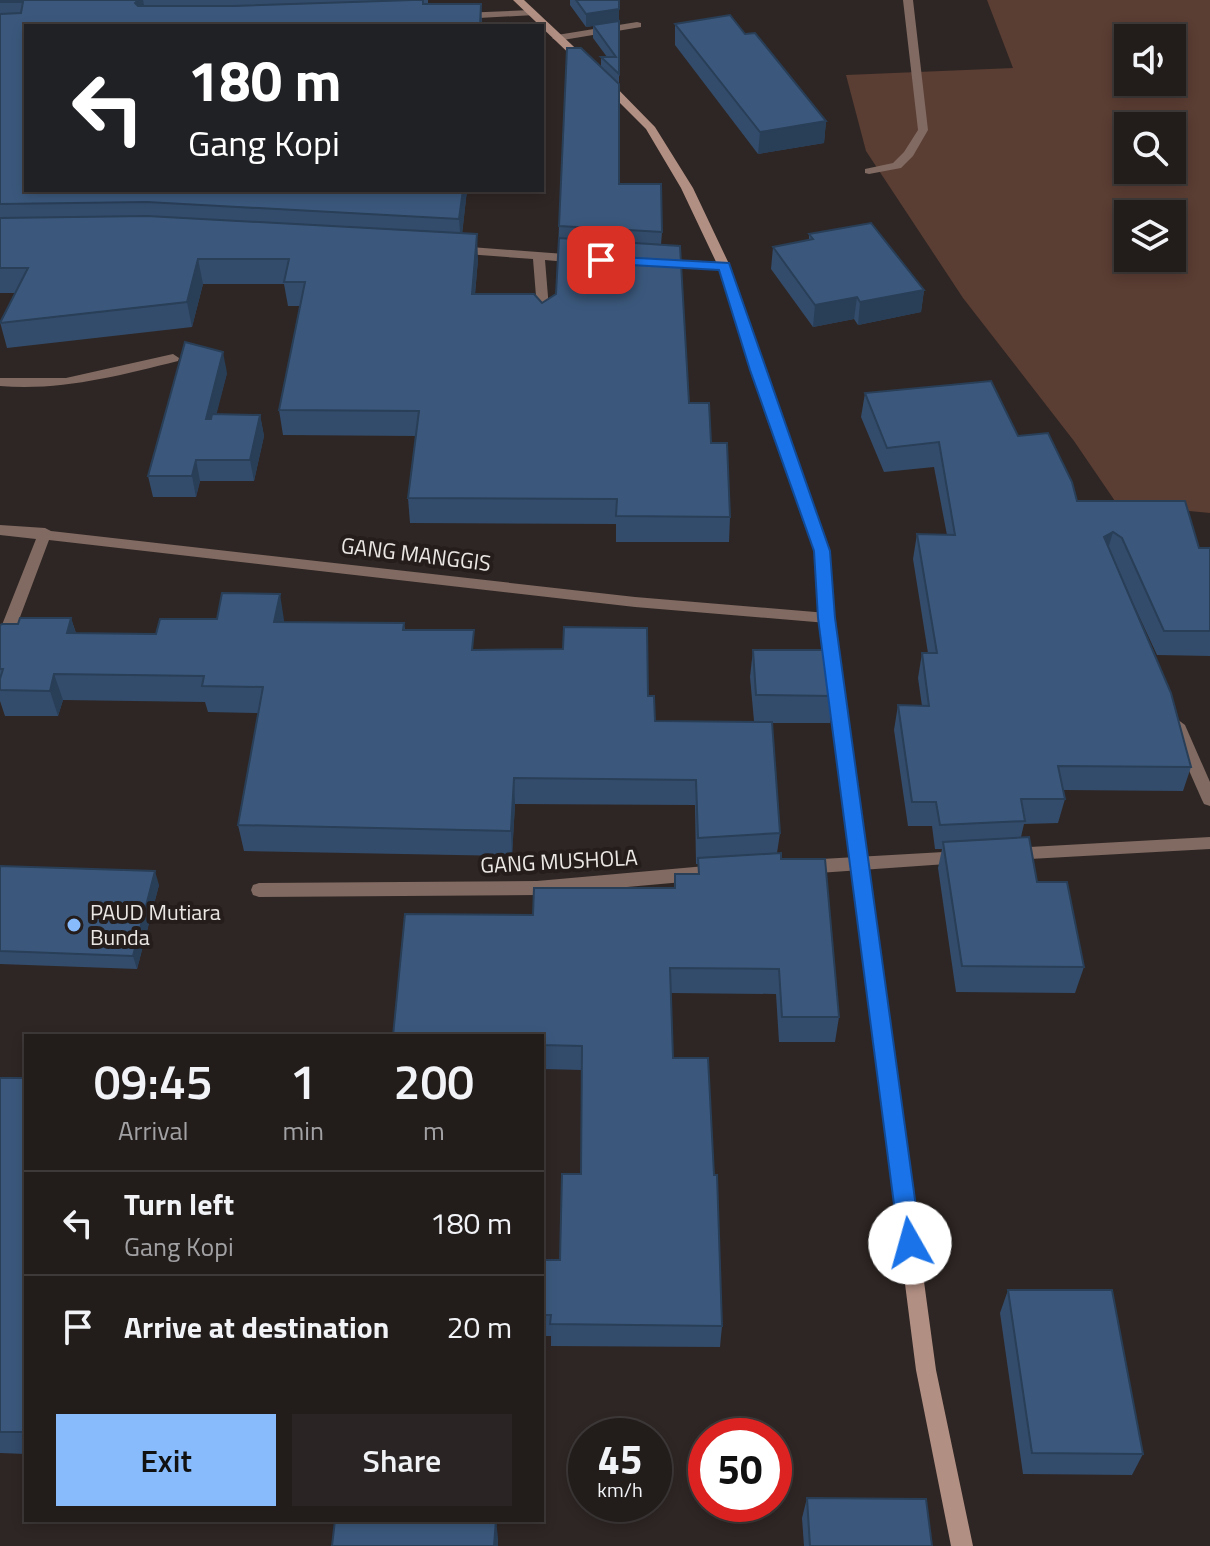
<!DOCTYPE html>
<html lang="en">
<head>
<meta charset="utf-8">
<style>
	:root { --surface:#221c1b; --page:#2a2524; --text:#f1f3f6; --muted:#a2a1a3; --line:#3f3a3a; --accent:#87bbfc }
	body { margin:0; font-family:"Titillium Web",sans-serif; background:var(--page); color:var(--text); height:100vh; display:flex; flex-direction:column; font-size:30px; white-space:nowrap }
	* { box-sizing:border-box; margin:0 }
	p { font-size:26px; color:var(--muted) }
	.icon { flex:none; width:44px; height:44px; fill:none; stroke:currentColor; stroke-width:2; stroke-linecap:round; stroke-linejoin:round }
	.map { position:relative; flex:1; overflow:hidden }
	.sheet { position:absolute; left:24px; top:1034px; width:520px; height:488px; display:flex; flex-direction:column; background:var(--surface); border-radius:0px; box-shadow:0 4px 12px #0003,0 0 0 2px var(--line) }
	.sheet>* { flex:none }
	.banner { position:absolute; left:24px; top:24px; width:520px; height:168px; border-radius:0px; box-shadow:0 4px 12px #0003,0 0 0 2px var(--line); background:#202124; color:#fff; overflow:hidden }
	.buttons { position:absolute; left:1114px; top:24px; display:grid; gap:16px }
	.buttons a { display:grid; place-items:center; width:72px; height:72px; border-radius:0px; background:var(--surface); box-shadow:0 4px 12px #0003,0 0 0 2px var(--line); font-size:40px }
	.speed { position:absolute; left:568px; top:1418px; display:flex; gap:16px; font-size:40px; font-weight:700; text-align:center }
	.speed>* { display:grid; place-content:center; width:104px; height:104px; border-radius:50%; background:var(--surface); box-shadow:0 4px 12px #0003,0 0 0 2px var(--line); line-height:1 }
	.speed small { font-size:20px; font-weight:400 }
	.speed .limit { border:12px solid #d22; background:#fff; color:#111 }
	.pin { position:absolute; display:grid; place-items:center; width:68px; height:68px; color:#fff; margin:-34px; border-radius:16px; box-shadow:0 4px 12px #0006 }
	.me { position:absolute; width:88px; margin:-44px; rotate:353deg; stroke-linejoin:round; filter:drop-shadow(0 0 6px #0008) }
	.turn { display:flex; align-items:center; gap:28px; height:168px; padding:0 32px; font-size:36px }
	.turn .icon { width:104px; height:104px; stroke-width:2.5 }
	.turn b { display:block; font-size:56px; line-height:68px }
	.eta { display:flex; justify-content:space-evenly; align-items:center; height:136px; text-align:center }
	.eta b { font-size:48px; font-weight:600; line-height:56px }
	.action { display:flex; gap:16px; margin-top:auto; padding:16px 32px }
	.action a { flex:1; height:92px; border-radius:0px; background:var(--accent); color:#111; font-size:32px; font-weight:600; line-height:92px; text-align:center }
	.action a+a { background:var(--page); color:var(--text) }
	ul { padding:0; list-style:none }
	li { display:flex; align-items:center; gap:24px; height:104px; padding:0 32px; border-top:2px solid var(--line) }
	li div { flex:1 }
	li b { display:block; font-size:30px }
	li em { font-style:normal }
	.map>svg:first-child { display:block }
	.green { fill:#5a3d33; fill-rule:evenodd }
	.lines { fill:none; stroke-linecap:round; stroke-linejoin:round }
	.street { fill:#806a62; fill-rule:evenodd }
	.secondary { fill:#b28f83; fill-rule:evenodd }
	.wall { fill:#334c6b }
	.shaded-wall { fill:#293e57 }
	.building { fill:#3b587c; stroke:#293e57; stroke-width:2 }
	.route { fill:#1a73e8; stroke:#114b97; stroke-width:2 }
	.poi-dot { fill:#87bbfc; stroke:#241d1b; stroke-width:3 }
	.labels { text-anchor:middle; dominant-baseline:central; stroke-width:8; stroke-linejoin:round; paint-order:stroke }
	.street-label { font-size:22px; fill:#ebe7e5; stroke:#241d1b }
	.poi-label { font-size:22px; fill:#ebe7e5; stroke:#241d1b; text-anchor:start }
</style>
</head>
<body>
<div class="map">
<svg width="1210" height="1546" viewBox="0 0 1210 1546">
	<rect width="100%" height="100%" fill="#2e2624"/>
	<!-- green -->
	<path class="green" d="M 987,0 L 1210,0 L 1210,513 L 1117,504 L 1074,441 L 963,298 L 866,151 L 846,75 L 1013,68 ZM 1128,38 L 1172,38 L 1172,82 L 1128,82 ZM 1128,126 L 1172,126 L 1172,170 L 1128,170 ZM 1128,214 L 1172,214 L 1172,258 L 1128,258 Z"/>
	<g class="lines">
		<!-- street -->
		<g class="street">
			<path d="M 903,0 L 913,0 L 928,130 L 913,156 L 901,168 L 869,174 L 865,173 L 865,169 L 893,163 L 904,152 L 918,130 Z"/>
			<path d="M 531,10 L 535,11 L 535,15 L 461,19 L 456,16 L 461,13 Z"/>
			<path d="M 637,22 L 641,23 L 641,27 L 557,41 L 552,38 L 557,35 Z"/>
			<path d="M 457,246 L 578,255 L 584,259 L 578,263 L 545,260 L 550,321 L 544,325 L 538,321 L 533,259 L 453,253 L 453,247 Z"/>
			<path d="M 661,259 L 724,262 L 730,266 L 724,270 L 657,266 L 657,260 Z"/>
			<path d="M 173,354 L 179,358 L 178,361 C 118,376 61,391 0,386 L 0,378 L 66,378 Z"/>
			<path d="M 0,525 L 45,528 L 51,531 L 635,597 L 827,613 L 834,618 L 827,623 L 635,607 L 49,540 L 8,649 L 0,654 L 0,630 L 36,539 L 0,535 Z"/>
			<path d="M 1177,719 L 1185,725 L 1210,782 L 1210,806 L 1204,804 L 1202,800 L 1169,725 Z"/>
			<path d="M 1210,837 L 1210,849 L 1012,860 L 1006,859 L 1004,854 L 1006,849 L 1012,848 Z"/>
			<path d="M 961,851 L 967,852 L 969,857 L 967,862 L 961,863 L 804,874 L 798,872 L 796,867 L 798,862 L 804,860 Z"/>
			<path d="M 717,865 L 723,867 L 725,872 L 723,877 L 717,879 L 537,895 L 259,897 L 253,895 L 251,890 L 253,885 L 259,883 L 537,881 Z"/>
		</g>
		<!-- secondary -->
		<g class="secondary">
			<path d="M 513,0 L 524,0 L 588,60 L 588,64 L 580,64 Z"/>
			<path d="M 600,79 L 608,79 L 655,127 L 693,188 L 730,266 L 763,370 L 829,551 L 834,618 L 936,1370 L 973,1546 L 951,1546 L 916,1370 L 820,618 L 815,551 L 751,370 L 718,266 L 681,188 L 646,129 L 600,83 Z"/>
		</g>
	</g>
	<!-- wall -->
	<g class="wall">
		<path d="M 0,0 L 428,0 L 428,4 L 481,4 L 482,26 L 26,26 L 467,190 L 462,234 L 478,259 L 475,294 L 542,303 L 556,294 L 559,226 L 601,68 L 601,57 L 607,57 L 593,38 L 593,26 L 586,27 L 570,5 L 570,0 L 619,0 L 619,184 L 662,232 L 661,245 L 689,403 L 711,443 L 730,517 L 729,542 L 616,542 L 616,524 L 410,523 L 408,498 L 416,436 L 283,435 L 279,410 L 300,306 L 288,306 L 284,284 L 203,284 L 192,327 L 7,348 L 0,322 L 15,293 L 0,293 Z"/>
		<path d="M 675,24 L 745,34 L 826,121 L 824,143 L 758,154 L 675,45 Z"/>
		<path d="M 809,234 L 924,290 L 921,312 L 858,325 L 854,319 L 813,327 L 771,269 L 773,247 L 809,240 Z"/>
		<path d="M 227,373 L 216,414 L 260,415 L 264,436 L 254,481 L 200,481 L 196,497 L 153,497 L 148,476 Z"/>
		<path d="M 865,393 L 1018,436 L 1077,501 L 1199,548 L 1210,548 L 1210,656 L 1157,655 L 1114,562 L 1191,767 L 1183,791 L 1063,790 L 1065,799 L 1058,823 L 1024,824 L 1021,837 L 1037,882 L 1084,967 L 1075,993 L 956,992 L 938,868 L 942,849 L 935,849 L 932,826 L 908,826 L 894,730 L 898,705 L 922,706 L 918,678 L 922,653 L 928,653 L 913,559 L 917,534 L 947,535 L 934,467 L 884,472 L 861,417 Z"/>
		<path d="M 71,618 L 76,633 L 156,634 L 284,620 L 284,622 L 404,623 L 405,630 L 475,650 L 648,696 L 655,721 L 754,721 L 750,677 L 753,650 L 834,696 L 830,723 L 772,723 L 780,833 L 777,853 L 781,859 L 839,1017 L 835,1042 L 779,1042 L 776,994 L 671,993 L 673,1058 L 722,1326 L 720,1347 L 551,1346 L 551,1336 L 542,1336 L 542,1260 L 560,1260 L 581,1174 L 582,1070 L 542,1069 L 542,1036 L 533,915 L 674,888 L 675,874 L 698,874 L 698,864 L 696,864 L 695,805 L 515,804 L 512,856 L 244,851 L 238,825 L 258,713 L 208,712 L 205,702 L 63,700 L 58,716 L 5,716 L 0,701 L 0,625 Z"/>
		<path d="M 0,866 L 159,885 L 137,969 L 0,964 Z"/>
		<path d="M 0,1078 L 26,1078 L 26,1454 L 0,1453 Z"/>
		<path d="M 1008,1290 L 1143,1454 L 1132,1475 L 1023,1474 L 1000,1313 Z"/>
		<path d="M 807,1498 L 932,1546 L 804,1546 L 802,1518 Z"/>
	</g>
	<!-- shaded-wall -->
	<g class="shaded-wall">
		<path d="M 138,0 L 143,0 L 147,20 L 135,3 Z"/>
		<path d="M 619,9 L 619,22 L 586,27 L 586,14 Z"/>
		<path d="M 826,121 L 824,143 L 758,154 L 760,132 Z"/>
		<path d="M 463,190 L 467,190 L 461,244 L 459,219 Z"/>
		<path d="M 477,234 L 478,259 L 473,318 L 472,294 Z"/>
		<path d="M 198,259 L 203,284 L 192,327 L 187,302 Z"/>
		<path d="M 924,290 L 921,312 L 858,325 L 860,302 Z"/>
		<path d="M 857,297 L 854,319 L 813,327 L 815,305 Z"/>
		<path d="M 223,352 L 227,373 L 210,440 L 206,419 Z"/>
		<path d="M 260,415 L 264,436 L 254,481 L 250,460 Z"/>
		<path d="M 196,460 L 200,481 L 196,497 L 192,476 Z"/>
		<path d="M 1113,532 L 1106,556 L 1104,537 Z"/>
		<path d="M 280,594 L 284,620 L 279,648 L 274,622 Z"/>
		<path d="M 71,618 L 79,644 L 67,633 Z"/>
		<path d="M 54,674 L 63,700 L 58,716 L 50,691 Z"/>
		<path d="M 514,778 L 515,804 L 512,856 L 511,831 Z"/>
		<path d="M 155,871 L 159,885 L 137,969 L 133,956 Z"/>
		<path d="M 496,1520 L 498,1538 L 498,1546 L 494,1546 Z"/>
	</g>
	<!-- building -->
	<g class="building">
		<path d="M 0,0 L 138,0 L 135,3 L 138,6 L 234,6 L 413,0 L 423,0 L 423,4 L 481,4 L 480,26 L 26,26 L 26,190 L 463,190 L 459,219 L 147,202 L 0,204 L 0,14 L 21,13 L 23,2 L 0,2 Z"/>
		<path d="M 576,0 L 619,0 L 619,9 L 586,14 Z"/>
		<path d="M 730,15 L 745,34 L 755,33 L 826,121 L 760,132 L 675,24 Z"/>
		<path d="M 619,21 L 619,74 L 601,57 L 616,57 L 593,25 Z"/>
		<path d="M 567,48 L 581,48 L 619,84 L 619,184 L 661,184 L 662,232 L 559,226 Z"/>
		<path d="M 147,216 L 477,234 L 472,294 L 534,294 L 542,303 L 556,294 L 559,238 L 680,246 L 689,403 L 709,403 L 711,443 L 727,443 L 730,517 L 616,516 L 617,499 L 408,498 L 419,411 L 279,410 L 305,282 L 284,282 L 289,259 L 198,259 L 187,302 L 0,323 L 28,268 L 0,268 L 0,218 Z"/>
		<path d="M 871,223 L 924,290 L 860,302 L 857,297 L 815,305 L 773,247 L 813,239 L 809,234 Z"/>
		<path d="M 185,342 L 223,352 L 206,419 L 211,419 L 212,414 L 260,415 L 250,460 L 196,460 L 192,476 L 148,476 Z"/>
		<path d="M 991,381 L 1018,436 L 1048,433 L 1072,482 L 1077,501 L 1185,501 L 1199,548 L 1210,548 L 1210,631 L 1164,631 L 1122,538 L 1113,532 L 1104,537 L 1171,693 L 1191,767 L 1058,766 L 1065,799 L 1021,799 L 1025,821 L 940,825 L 936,802 L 912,802 L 898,705 L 929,706 L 922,653 L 937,653 L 917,534 L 955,535 L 939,442 L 887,448 L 865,393 Z"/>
		<path d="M 222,593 L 280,594 L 274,622 L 404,623 L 403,630 L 474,630 L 472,650 L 563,649 L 564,627 L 647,628 L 648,696 L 654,696 L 655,721 L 772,722 L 780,833 L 698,838 L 696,780 L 514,778 L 511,831 L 238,825 L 263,687 L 202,686 L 204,676 L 54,674 L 50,691 L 0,690 L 0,679 L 3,669 L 0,669 L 0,625 L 2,624 L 18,624 L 20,618 L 71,618 L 67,633 L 156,634 L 160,619 L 217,619 Z"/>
		<path d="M 753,650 L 828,650 L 834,696 L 756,695 Z"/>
		<path d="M 1029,837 L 1037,882 L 1067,882 L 1084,967 L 962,966 L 943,842 Z"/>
		<path d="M 781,853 L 781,859 L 825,859 L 839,1017 L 782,1017 L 779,969 L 670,968 L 673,1058 L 708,1058 L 714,1175 L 717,1175 L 722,1326 L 550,1324 L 551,1315 L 542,1315 L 542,1260 L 560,1260 L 562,1174 L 581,1174 L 582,1046 L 542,1045 L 542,1036 L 393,1036 L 405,914 L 533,915 L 534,888 L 675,888 L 675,874 L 699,874 L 698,858 Z"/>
		<path d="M 0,866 L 155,871 L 133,956 L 0,951 Z"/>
		<rect x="0" y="1078" width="26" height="354"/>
		<path d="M 1008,1290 L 1112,1290 L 1143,1454 L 1032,1453 Z"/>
		<path d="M 807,1498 L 926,1499 L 932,1546 L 810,1546 Z"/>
		<path d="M 335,1520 L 496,1520 L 494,1546 L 332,1546 Z"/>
	</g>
	<!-- route -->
	<path class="route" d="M 601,256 L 729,263 L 830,551 L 835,618 L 921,1243 L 918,1250 L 910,1253 L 902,1250 L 899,1243 L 818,618 L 814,551 L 750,370 L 719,270 L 596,263 L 594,260 Z"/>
	<!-- markers -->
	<circle class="poi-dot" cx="74" cy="925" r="8"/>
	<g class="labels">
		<!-- street labels -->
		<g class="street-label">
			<text transform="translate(416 554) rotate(7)">GANG MANGGIS</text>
			<text transform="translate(559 861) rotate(-3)">GANG MUSHOLA</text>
		</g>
		<!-- poi labels -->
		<g class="poi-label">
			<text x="90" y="912">PAUD Mutiara<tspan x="90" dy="25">Bunda</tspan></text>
		</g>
	</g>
</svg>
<div class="buttons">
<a><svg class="icon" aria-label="sound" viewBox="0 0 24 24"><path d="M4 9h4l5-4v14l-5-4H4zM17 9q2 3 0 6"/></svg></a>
<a><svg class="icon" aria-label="search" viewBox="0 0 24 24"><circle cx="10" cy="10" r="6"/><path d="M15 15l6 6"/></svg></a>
<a><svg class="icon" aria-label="layers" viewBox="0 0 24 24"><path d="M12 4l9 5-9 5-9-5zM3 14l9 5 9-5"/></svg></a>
</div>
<div class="speed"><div>45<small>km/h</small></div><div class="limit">50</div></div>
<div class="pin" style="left:601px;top:260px;background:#d93025"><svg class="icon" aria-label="arrive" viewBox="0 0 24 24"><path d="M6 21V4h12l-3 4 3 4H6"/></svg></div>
<svg class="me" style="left:910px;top:1243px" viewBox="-20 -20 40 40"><circle r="19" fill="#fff"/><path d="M0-13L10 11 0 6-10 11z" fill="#1a73e8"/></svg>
<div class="banner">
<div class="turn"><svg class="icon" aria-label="left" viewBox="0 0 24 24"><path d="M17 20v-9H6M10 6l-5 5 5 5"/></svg><div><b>180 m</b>Gang Kopi</div></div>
</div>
<section class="sheet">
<div class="eta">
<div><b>09:45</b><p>Arrival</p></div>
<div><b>1</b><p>min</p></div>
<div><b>200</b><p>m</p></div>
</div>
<ul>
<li><svg class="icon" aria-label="left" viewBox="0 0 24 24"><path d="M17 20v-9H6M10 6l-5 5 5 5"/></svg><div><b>Turn left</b><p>Gang Kopi</p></div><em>180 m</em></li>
<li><svg class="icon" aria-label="arrive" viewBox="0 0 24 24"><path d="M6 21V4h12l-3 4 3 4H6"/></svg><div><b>Arrive at destination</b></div><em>20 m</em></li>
</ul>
<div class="action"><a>Exit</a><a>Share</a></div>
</section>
</div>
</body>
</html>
